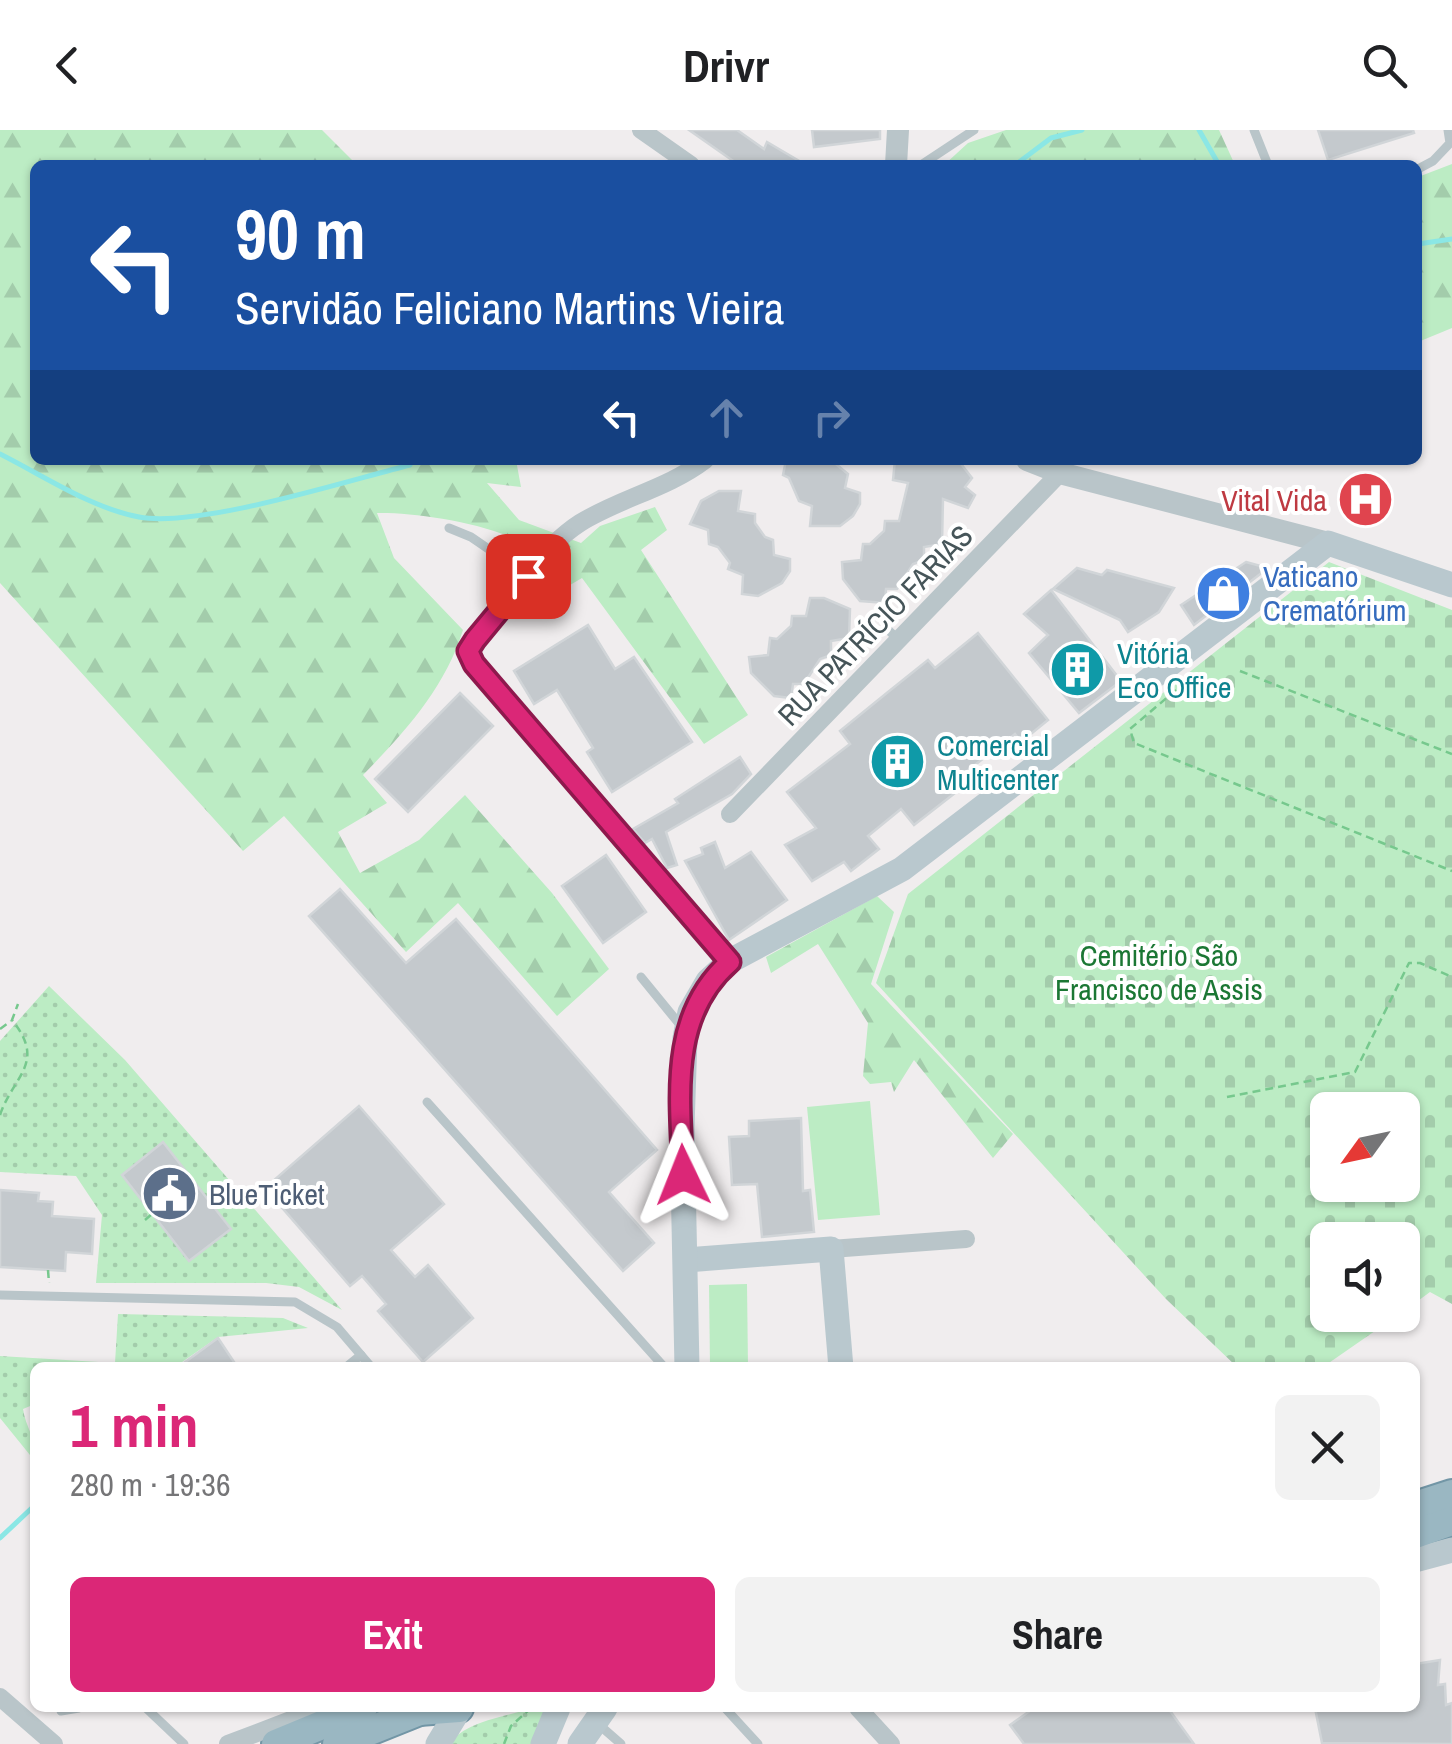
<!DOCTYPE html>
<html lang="en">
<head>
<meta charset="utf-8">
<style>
	:root { --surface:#fff; --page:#f2f2f2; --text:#202124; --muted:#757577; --accent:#db2777 }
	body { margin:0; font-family:"Archivo Narrow",sans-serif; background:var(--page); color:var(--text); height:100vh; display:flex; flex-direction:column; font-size:38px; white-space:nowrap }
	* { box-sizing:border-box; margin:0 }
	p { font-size:32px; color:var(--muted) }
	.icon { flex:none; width:55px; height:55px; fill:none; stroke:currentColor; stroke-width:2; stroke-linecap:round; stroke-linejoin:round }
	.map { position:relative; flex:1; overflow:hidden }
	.sheet { position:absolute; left:30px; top:1232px; width:1390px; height:350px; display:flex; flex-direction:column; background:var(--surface); border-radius:15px; box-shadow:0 2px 8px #0004 }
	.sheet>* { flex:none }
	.banner { position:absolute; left:30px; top:30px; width:1392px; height:305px; border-radius:15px; box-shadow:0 2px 8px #0004; background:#1a4fa0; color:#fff; overflow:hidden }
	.needle { width:65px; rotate:237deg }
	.controls { position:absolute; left:1310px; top:962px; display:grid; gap:20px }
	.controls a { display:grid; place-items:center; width:110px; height:110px; border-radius:15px; background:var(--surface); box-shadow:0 2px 8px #0004; font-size:50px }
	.pin { position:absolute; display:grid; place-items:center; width:85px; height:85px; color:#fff; margin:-42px; border-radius:20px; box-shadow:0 5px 15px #0006 }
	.me { position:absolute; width:110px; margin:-55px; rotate:358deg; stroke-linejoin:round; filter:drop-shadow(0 0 8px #0008) }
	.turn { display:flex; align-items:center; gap:35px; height:210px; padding:0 40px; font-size:45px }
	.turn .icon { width:130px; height:130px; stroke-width:2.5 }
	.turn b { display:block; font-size:70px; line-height:85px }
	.lanes { display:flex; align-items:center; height:95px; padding:0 40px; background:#0003; justify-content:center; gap:50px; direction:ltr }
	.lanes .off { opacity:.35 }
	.round { display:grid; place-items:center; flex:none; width:105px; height:105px; border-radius:15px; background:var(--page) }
	.headline { display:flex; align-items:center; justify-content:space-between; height:170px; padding:0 40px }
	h1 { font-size:60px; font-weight:800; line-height:75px; color:var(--accent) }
	.action { display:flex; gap:20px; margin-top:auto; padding:20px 40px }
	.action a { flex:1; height:115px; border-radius:15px; background:var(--accent); color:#fff; font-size:40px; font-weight:800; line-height:115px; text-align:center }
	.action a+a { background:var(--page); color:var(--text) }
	header { display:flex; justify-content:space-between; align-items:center; height:130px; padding:0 40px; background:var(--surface); font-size:45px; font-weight:800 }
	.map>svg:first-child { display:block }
	.grass { fill:url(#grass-dots) }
	.forest { fill:url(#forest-firs) }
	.cemetery { fill:url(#cemetery-stones); fill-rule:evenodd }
	.pitch { fill:#bcecc4 }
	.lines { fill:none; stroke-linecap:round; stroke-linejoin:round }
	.stream { stroke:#8be7e5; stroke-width:5 }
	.building { fill:#c4c9cd; stroke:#d1d5d8; stroke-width:2.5 }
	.trunk-casing { stroke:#7296a6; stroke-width:32 }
	.path { stroke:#76c88d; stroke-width:2.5; stroke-dasharray:8 5; stroke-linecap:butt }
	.service { stroke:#b9c5c9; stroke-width:9 }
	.minor { stroke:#b9c5c9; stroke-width:18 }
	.tertiary { stroke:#b9c5c9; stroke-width:22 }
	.secondary { stroke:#b9c8ce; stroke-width:25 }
	.trunk { stroke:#9ab7c2; stroke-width:28 }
	.route-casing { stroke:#8e194d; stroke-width:25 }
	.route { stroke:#db2777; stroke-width:18 }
	.labels { text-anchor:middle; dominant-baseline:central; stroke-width:8; stroke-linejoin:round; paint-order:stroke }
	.health-label { font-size:30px; fill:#be3a42; stroke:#fff; text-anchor:end }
	.shop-label { font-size:30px; fill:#366cbe; stroke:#fff; text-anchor:start }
	.street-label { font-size:30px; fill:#465559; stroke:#fff }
	.culture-label { font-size:30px; fill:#0d838f; stroke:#fff; text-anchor:start }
	.park-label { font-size:30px; fill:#1b7734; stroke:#fff }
	.service-label { font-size:30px; fill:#4e5e75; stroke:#fff; text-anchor:start }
</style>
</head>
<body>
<header><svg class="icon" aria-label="back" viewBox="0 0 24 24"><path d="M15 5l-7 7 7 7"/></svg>Drivr<svg class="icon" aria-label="search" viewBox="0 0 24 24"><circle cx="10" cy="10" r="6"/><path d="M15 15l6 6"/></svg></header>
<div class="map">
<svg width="1452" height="1614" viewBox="0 0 1452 1614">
	<defs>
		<pattern id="grass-dots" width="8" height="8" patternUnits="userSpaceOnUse" patternTransform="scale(2.5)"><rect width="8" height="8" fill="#bcecc4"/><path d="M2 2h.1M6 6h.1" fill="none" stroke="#a3ccab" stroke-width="1.8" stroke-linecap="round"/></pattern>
		<pattern id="forest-firs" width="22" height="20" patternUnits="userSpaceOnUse" patternTransform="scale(2.5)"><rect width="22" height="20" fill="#bcecc4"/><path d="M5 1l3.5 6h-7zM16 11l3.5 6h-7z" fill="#a3ccab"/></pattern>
		<pattern id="cemetery-stones" width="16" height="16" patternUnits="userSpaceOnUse" patternTransform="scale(2.5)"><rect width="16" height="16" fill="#bcecc4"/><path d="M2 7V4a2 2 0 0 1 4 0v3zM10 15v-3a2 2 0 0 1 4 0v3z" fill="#a3ccab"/></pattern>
	</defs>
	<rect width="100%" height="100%" fill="#f0edee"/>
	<!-- grass -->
	<g class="grass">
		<path d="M 49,856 L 125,930 L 342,1180 L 299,1157 L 266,1153 L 96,1153 L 102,1085 L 76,1046 L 0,1042 L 0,911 Z"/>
		<path d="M 118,1184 L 283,1188 L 308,1198 L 218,1207 L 175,1237 L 35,1238 L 35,1274 L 23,1279 C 26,1299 37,1308 34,1330 L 0,1288 L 0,1226 L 115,1233 Z"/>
		<path d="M 533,1578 L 545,1578 L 532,1614 L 449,1614 C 465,1591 508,1586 533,1578 Z"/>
	</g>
	<!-- forest -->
	<g class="forest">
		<path d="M 0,0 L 322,0 L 357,35 L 35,35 L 35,330 L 516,330 L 521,357 L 487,353 L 519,390 L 581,413 L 600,396 L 655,377 L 667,400 L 641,420 L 748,585 L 704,614 L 582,448 L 514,488 L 555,434 C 523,398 423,382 377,383 L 394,428 L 463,500 C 445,558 405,602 363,645 L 387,673 L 338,702 L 360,743 L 419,710 L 465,665 L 552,763 L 609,839 L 557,886 L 458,773 L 406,822 L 284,686 L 243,721 L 0,453 Z"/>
		<path d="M 1006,0 L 1219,0 L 1235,35 L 944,35 L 968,13 Z"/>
		<path d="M 1452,34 L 1452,198 L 1418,212 L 1418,47 Z"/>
		<path d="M 877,766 L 894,782 L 871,854 L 1013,1004 L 993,1028 L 914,930 L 894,962 L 891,952 L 870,954 L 863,946 L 868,893 L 818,814 L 771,843 L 766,827 Z"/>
	</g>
	<!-- cemetery -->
	<path class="cemetery" d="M 1329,432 L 1452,480 L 1452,1174 L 1430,1162 L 1403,1182 L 1402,1110 L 1328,1110 L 1328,1185 L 1398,1185 L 1323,1237 L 1237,1237 L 1166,1169 L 876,853 L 908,764 ZM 1328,980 L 1402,980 L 1402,1055 L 1328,1055 Z"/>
	<!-- pitch -->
	<g class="pitch">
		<path d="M 870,971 L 880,1085 L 818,1090 L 807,977 Z"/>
		<path d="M 747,1154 L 748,1237 L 710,1237 L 709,1155 Z"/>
	</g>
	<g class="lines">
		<!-- stream -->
		<g class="stream">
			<path d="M 1199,0 L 1219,35"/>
			<path d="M 1015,35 L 1051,8 L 1082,0"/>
			<path d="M 1418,114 L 1452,109"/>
			<path d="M 0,324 C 44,346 91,378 139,387 C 199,398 346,351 410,335"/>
			<path d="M 0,1408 L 35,1375"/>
		</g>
	</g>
	<!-- building -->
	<g class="building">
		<path d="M 689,0 L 737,0 L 764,19 L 767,12 L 806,35 L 739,35 Z"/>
		<path d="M 812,0 L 880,0 L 880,9 L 814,17 Z"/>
		<path d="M 1318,0 L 1413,0 L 1414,3 L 1328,30 Z"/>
		<path d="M 786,330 L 831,330 L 848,344 L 845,358 L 860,363 L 860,374 L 853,386 L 840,396 L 810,396 L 812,376 L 799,371 L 789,348 L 783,345 Z"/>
		<path d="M 895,330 L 958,330 L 972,348 L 965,357 L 975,365 L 968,378 L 943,369 L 942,414 L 924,417 L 924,430 L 913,434 L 897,459 L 886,459 L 885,473 L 860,471 L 843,449 L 842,432 L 861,430 L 863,414 L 870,414 L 884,401 L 885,391 L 899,391 L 908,353 L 893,350 Z"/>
		<path d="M 719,361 L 741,361 L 738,381 L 755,384 L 755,393 L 765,407 L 773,410 L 774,425 L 790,429 L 790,441 L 782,453 L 758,466 L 742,464 L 743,445 L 728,439 L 730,433 L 718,417 L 709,414 L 708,400 L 690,394 L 701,371 Z"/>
		<path d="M 1246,432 L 1268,438 L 1194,495 L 1181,475 Z"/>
		<path d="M 1077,438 L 1102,445 L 1107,440 L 1174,458 L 1159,482 L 1128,502 L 1120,490 L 1053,459 Z"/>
		<path d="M 1051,460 L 1121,551 L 1079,583 L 1029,523 L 1048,505 L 1024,484 Z"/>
		<path d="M 810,468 L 824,468 L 850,479 L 849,508 L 831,511 L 831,525 L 820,529 L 804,554 L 793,554 L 791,568 L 774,566 L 751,543 L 749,527 L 768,525 L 770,508 L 777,509 L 791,496 L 792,486 L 806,486 Z"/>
		<path d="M 588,495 L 615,539 L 634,527 L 692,612 L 612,662 L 587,622 L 593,618 L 557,560 L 534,574 L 514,541 Z"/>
		<path d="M 978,503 L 1048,590 L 1021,612 L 1015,604 L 949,655 L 955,663 L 914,695 L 901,679 L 868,706 L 879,719 L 851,741 L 844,732 L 812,751 L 785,715 L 816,698 L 787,662 L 850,614 L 840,601 L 888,562 L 928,530 L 935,538 Z"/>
		<path d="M 460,563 L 493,596 L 408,682 L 375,649 Z"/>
		<path d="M 740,627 L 751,644 L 732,664 L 666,702 L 677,735 L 667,738 L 652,709 L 645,713 L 633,699 L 678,673 L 675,669 Z"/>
		<path d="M 715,712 L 725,738 L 751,722 L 787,770 L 729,810 L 685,731 L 703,724 L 701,718 Z"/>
		<path d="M 606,725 L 646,782 L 603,813 L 562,756 Z"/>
		<path d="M 340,759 L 406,833 L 456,789 L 657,1020 L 609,1062 L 654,1113 L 623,1141 L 309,786 Z"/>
		<path d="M 359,976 L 444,1074 L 391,1120 L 415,1147 L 428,1135 L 473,1188 L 423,1232 L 378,1181 L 386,1174 L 362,1146 L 350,1156 L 265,1058 Z"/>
		<path d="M 801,988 L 803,1061 L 810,1060 L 814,1102 L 762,1107 L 757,1054 L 732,1055 L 729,1007 L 749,1006 L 749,991 Z"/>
		<path d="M 163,1012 L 231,1099 L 189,1131 L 122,1045 Z"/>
		<path d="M 0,1060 L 39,1063 L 38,1071 L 53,1072 L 52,1086 L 94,1089 L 92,1124 L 66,1122 L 65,1141 L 0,1137 Z"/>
		<path d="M 218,1208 L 238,1238 L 177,1238 Z"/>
		<path d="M 1440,1530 L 1438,1555 L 1445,1554 L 1446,1575 L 1452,1573 L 1452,1614 L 1322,1613 L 1315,1578 L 1415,1578 L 1415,1534 Z"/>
		<path d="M 1034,1578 L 1168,1578 L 1194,1614 L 1024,1614 L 1010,1595 Z"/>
	</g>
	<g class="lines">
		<defs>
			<g id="trunk">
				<path d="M 1415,1376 L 1452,1364"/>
				<path d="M 1415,1404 L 1452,1391"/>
				<path d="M 419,1581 L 459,1578"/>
				<path d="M 276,1614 L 363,1578"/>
				<path d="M 337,1614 L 427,1578"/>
			</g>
		</defs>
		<!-- trunk casing -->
		<use href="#trunk" class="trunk-casing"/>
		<!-- path -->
		<g class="path">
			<path d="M 1240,541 L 1452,624"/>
			<path d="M 1176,560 L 1130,599 L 1134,613 L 1452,741"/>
			<path d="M 0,899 L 11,891"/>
			<path d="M 1227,967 L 1355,942 L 1409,833 L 1420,833 L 1452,847"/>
			<path d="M 0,985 C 13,946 47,933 12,890 L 18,874"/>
			<path d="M 145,1090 L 152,1084"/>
			<path d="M 48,1140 L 49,1153"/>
			<path d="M 504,1614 L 511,1596 L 531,1578"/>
		</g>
		<!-- service -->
		<g class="service">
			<path d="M 1254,0 L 1268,35"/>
			<path d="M 921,35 L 974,0"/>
			<path d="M 1418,39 L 1433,31 L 1450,13 L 1448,0"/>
			<path d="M 449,398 L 471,407 L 525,444"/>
			<path d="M 886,498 L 899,510"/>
			<path d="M 641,847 L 681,896"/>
			<path d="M 427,972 L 665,1238"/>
			<path d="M 0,1165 L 295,1172 L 337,1197 L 372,1238"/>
			<path d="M 345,1238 L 361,1225"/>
			<path d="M 146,1578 L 184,1614"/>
			<path d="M 725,1578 L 758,1614"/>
			<path d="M 61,1581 L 79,1578"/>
			<path d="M 597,1593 L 621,1614"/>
		</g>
		<!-- minor -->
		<g class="minor">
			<path d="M 641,0 L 691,35"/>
			<path d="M 705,330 C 667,359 620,368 580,393 C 544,416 491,483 468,521 L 474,534 L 730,831"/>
			<path d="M 730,684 L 1060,343"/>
			<path d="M 831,1119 L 966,1109"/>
			<path d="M 0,1567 L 54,1614"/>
			<path d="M 858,1578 L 891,1614"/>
			<path d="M 228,1614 L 322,1578"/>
		</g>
		<!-- tertiary -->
		<g class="tertiary">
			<path d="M 896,35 L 898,0"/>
			<path d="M 1027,330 L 1060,343 L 1328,413"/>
		</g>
		<!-- secondary -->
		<g class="secondary">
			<path d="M 686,1130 L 831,1119 L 841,1238"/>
			<path d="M 687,1238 L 682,997 L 685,908 L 690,882 L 708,851 L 730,831 L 902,739 L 1328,413 L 1452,455"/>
			<path d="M 1415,1430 L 1452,1420"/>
			<path d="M 438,1614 L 460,1578"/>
			<path d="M 543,1614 L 558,1578"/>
			<path d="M 580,1614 L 605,1578"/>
		</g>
		<!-- trunk -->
		<use href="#trunk" class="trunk"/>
	</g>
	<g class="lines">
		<defs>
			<path id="route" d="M 528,446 L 475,510 L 468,521 L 474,534 L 730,832 C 668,886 680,968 683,1045"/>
		</defs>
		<!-- route casing -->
		<use href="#route" class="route-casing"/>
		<!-- route -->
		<use href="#route" class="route"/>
	</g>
	<!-- icons -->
	<defs>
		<symbol id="hospital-disc" viewBox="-11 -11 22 22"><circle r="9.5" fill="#e0444e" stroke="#fff"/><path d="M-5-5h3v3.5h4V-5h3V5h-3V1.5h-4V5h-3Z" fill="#fff"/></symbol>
		<symbol id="shop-disc" viewBox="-11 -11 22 22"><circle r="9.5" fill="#3f7fe0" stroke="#fff"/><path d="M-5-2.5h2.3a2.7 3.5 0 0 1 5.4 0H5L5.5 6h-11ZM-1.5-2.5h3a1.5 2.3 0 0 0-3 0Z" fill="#fff"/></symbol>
		<symbol id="building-disc" viewBox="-11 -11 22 22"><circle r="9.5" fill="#0f9aa8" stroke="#fff"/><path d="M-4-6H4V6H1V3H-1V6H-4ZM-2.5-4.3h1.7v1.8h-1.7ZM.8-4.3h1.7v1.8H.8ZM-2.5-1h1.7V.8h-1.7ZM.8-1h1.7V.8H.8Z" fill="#fff"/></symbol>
		<symbol id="civic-disc" viewBox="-11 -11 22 22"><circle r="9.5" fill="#5c6f8a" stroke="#fff"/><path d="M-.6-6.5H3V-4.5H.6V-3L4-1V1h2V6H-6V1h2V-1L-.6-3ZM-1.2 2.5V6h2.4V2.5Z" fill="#fff"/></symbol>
	</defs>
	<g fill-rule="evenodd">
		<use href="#hospital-disc" x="1334" y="338" width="63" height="63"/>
		<use href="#shop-disc" x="1192" y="432" width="63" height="63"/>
		<use href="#building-disc" x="1046" y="508" width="63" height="63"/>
		<use href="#building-disc" x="866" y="600" width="63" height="63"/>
		<use href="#civic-disc" x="138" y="1032" width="63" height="63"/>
	</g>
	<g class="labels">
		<!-- health labels -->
		<g class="health-label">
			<text x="1327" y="370">Vital Vida</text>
		</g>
		<!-- shop labels -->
		<g class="shop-label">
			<text x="1263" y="446">Vaticano<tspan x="1263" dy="34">Crematórium</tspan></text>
		</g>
		<!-- street labels -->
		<g class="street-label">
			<text transform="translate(875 495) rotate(-46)">RUA PATRÍCIO FARIAS</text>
		</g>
		<!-- culture labels -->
		<g class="culture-label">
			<text x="1117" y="523">Vitória<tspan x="1117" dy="34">Eco Office</tspan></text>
			<text x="937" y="615">Comercial<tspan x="937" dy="34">Multicenter</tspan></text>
		</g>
		<!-- park labels -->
		<g class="park-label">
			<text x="1159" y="825">Cemitério São<tspan x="1159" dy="34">Francisco de Assis</tspan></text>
		</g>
		<!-- service labels -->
		<g class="service-label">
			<text x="209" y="1064">BlueTicket</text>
		</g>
	</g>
</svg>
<div class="controls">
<a><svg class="needle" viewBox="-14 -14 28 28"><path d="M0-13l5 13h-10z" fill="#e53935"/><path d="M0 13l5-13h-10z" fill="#757577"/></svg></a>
<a><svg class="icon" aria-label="sound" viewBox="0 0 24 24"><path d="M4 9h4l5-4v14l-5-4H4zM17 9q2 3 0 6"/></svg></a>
</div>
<div class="pin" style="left:528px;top:446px;background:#d93025"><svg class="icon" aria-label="arrive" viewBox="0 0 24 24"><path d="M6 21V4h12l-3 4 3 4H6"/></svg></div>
<svg class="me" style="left:683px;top:1045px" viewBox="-20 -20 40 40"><path d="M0-17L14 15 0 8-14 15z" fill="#db2777" stroke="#fff" stroke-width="4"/></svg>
<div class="banner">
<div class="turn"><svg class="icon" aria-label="left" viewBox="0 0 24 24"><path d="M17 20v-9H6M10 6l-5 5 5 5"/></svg><div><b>90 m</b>Servidão Feliciano Martins Vieira</div></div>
<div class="lanes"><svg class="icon" aria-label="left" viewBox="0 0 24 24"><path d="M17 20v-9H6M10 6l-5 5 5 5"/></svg><svg class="icon off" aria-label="ahead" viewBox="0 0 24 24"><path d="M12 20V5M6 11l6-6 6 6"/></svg><svg class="icon off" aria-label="right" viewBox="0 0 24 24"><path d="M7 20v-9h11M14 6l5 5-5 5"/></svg></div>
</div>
<section class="sheet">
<div class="headline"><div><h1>1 min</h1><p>280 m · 19:36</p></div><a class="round"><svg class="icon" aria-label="close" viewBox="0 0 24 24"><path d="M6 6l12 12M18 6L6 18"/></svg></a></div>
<div class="action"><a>Exit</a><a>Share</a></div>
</section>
</div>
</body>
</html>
